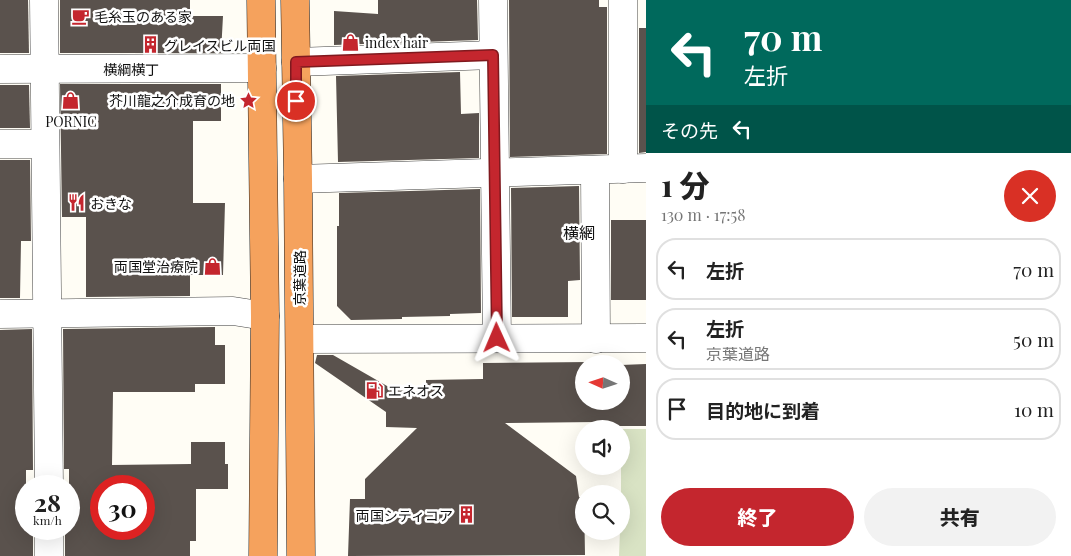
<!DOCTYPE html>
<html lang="ja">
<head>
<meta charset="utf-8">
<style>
	:root { --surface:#fff; --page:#f2f2f2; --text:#222; --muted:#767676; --line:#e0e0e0; --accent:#c4262e }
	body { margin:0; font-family:"Playfair Display","Noto Sans JP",serif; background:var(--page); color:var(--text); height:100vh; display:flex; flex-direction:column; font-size:19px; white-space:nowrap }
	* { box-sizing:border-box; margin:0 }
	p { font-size:16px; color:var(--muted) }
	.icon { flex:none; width:28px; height:28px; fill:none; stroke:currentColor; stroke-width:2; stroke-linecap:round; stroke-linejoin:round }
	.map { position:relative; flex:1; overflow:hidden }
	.side { display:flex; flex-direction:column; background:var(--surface); width:425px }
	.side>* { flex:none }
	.top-card { background:#00695c; color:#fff; overflow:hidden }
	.needle { width:32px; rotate:273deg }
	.tools { position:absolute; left:575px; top:355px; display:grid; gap:10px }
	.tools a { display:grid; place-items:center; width:55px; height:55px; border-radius:50%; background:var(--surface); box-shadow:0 5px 20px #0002; font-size:25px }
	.speed { position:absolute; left:15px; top:475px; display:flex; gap:10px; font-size:25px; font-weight:700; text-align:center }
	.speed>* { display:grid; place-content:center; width:65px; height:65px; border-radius:50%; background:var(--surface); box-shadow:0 5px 20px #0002; line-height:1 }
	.speed small { font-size:12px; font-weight:400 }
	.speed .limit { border:8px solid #d22; background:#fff; color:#111 }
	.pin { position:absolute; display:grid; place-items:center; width:42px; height:42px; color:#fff; margin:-21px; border:2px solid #fff; border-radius:50%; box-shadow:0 1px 5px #0007 }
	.me { position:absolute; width:55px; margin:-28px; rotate:359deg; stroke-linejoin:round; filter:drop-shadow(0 0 4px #0008) }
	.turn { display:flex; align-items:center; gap:18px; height:105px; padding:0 15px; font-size:22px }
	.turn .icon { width:65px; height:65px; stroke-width:2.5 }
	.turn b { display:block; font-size:35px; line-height:42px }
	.then { display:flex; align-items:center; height:48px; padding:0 15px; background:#0003; gap:10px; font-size:19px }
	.round { display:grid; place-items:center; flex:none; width:52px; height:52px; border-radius:26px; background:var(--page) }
	.headline { display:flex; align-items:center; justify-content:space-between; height:85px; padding:0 15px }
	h1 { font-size:30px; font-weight:800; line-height:38px }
	.primary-button { display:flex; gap:10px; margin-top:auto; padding:10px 15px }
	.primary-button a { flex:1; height:58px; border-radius:30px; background:var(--accent); color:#fff; font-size:20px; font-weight:800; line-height:58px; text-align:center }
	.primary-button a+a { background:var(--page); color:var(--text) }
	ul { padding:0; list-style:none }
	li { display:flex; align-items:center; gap:15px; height:62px; margin:0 10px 8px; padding:0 5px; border:2px solid var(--line); border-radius:20px }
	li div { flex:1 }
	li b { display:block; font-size:19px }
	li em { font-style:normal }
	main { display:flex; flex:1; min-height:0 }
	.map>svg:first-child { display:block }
	.cemetery { fill:#d9e3c4 }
	.building { fill:#5a524d; fill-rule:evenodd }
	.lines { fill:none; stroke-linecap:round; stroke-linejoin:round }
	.minor-casing { stroke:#444; stroke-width:29 }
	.highway-casing { stroke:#222; stroke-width:29 }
	.minor { stroke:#fff; stroke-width:28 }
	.highway { stroke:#f5a25d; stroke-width:28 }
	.route-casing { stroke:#7f191e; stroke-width:12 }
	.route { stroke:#c4262e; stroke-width:9 }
	.labels { text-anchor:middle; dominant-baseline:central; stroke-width:5; stroke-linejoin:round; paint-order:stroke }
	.poi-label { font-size:14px; fill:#111; stroke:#fff; text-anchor:start }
	.street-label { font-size:14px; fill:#111; stroke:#fff }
	.quarter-label { font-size:16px; fill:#111; stroke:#fff }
</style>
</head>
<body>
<main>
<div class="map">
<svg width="646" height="556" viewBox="0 0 646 556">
	<rect width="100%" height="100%" fill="#fffdf5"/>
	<!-- cemetery -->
	<path class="cemetery" d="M 621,429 L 646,429 L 646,556 L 619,556 L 620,531 L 621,531 Z"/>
	<!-- building -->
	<g class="building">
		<path d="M 0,0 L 28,0 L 29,53 L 0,53 Z"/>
		<path d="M 60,0 L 190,0 L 190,16 L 223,16 L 221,53 L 60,53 Z"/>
		<path d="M 378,0 L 477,0 L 478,40 L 334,45 L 334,11 L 378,14 Z"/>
		<path d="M 509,0 L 599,0 L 599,7 L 607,7 L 607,154 L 510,157 Z"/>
		<path d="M 639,28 L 646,28 L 646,152 L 639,153 Z"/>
		<path d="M 460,72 L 461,114 L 479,113 L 479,158 L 338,162 L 336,76 Z"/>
		<path d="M 60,84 L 221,84 L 221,121 L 193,121 L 193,203 L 225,203 L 223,275 L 190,275 L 190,296 L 86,297 L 86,217 L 62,217 Z"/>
		<path d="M 0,85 L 29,85 L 30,128 L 0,128 Z"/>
		<path d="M 0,160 L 30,160 L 31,241 L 21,241 L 20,298 L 0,298 Z"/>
		<path d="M 579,186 L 580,280 L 568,281 L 568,317 L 512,317 L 511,188 Z"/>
		<path d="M 480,189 L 481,313 L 450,314 L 450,316 L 402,317 L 402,319 L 351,320 L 337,306 L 337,226 L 339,226 L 339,193 Z"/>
		<rect x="611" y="220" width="35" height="80"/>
		<path d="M 215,327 L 215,345 L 225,345 L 225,384 L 195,384 L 195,392 L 113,392 L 112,465 L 191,464 L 191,442 L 225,442 L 225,464 L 228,464 L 228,489 L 196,489 L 196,541 L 190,541 L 190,556 L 65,556 L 65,529 L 69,529 L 69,469 L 64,469 L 63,329 ZM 101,486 L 144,486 L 144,529 L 101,529 Z"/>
		<path d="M 32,329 L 33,470 L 26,470 L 26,529 L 33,529 L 33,556 L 0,556 L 0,330 Z"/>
		<path d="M 317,355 L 333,355 L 394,390 L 426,392 L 426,380 L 483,379 L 483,363 L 591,362 L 591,364 L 584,364 L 584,401 L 621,401 L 621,365 L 646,364 L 646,426 L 598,426 L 597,422 L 505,423 L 576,476 L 579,497 L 584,497 L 585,555 L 348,556 L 350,499 L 365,499 L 365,479 L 417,428 L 386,427 L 386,412 L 315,363 Z"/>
	</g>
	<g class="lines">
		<defs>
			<g id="minor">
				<path d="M 44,0 L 49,486"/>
				<path d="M 493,0 L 497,338"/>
				<path d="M 296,62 L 493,55"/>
				<path d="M 0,69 L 262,68"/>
				<path d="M 0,144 L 45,144"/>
				<path d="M 623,169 L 623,0"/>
				<path d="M 595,170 L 596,339"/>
				<path d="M 298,179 L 646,168"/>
				<path d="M 0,314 L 233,311 L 265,316"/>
				<path d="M 300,339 L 646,338"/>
				<path d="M 49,529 L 49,556"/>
			</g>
			<g id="highway">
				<path d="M 261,0 L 265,316 L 263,556"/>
				<path d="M 295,0 L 298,179 L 301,556"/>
			</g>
		</defs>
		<!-- minor casing -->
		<use href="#minor" class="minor-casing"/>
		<!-- highway casing -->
		<use href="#highway" class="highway-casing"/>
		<!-- minor -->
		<use href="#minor" class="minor"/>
		<!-- highway -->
		<use href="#highway" class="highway"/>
	</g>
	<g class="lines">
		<defs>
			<path id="route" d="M 296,101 L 296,62 L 493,55 L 497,338"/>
		</defs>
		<!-- route casing -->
		<use href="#route" class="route-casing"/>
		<!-- route -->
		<use href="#route" class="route"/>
	</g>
	<!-- icons -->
	<defs>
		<symbol id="cafe-bare" viewBox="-9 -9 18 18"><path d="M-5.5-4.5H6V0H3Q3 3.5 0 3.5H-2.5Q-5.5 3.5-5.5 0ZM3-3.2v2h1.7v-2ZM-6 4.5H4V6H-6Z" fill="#c4262e" stroke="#fff" stroke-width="2.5" paint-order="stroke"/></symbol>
		<symbol id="shop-bare" viewBox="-9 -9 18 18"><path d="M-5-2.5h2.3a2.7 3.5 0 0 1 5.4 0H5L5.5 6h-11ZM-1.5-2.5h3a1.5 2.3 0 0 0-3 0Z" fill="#c4262e" stroke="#fff" stroke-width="2.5" paint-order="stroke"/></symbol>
		<symbol id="building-bare" viewBox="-9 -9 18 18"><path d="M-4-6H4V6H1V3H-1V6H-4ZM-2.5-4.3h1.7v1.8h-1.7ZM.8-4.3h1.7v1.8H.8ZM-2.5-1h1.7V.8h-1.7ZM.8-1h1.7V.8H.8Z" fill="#c4262e" stroke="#fff" stroke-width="2.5" paint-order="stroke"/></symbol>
		<symbol id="sight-bare" viewBox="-9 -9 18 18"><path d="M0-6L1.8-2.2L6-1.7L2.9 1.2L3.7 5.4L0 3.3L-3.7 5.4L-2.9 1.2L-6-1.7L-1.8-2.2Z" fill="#c4262e" stroke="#fff" stroke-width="2.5" paint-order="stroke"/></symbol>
		<symbol id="restaurant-bare" viewBox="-9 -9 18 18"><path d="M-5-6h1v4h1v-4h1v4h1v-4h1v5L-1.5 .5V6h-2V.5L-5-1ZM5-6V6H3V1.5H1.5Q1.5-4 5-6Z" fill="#c4262e" stroke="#fff" stroke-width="2.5" paint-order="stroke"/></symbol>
		<symbol id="fuel-bare" viewBox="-9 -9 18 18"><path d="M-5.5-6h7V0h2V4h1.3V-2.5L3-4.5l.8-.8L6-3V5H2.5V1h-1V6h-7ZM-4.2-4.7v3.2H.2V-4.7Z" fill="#c4262e" stroke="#fff" stroke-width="2.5" paint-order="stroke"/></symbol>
	</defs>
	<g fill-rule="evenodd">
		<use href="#cafe-bare" x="68" y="4" width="25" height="25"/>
		<use href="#shop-bare" x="338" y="30" width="25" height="25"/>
		<use href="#building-bare" x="138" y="32" width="25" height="25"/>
		<use href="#sight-bare" x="236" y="88" width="25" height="25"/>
		<use href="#shop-bare" x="58" y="88" width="25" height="25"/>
		<use href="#restaurant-bare" x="64" y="190" width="25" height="25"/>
		<use href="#shop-bare" x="200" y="254" width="25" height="25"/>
		<use href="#fuel-bare" x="362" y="378" width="25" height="25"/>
		<use href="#building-bare" x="454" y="502" width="25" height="25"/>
	</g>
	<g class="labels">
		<!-- poi labels -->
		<g class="poi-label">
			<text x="94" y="16">毛糸玉のある家</text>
			<text x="365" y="42">index hair</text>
			<text x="164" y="45">グレイスビル両国</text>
			<text x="235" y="100" text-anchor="end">芥川龍之介成育の地</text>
			<text x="71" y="121" text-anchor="middle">PORNIC</text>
			<text x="90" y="203">おきな</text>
			<text x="198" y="266" text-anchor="end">両国堂治療院</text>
			<text x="388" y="390">エネオス</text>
			<text x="453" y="515" text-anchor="end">両国シティコア</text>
		</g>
		<!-- street labels -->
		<g class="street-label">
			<text x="131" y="69">横綱横丁</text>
			<text transform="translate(299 278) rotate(-90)">京葉道路</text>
		</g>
		<!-- quarter labels -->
		<g class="quarter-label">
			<text x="579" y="232">横網</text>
		</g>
	</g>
</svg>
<div class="tools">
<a><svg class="needle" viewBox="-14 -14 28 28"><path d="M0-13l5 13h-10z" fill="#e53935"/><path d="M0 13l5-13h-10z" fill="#767676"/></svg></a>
<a><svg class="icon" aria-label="sound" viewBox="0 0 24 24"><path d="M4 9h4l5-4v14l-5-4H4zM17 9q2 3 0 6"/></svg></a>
<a><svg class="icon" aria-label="search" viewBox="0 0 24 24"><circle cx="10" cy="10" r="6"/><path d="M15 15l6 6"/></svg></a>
</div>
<div class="speed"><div>28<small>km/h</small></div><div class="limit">30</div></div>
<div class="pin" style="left:296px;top:101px;background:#d93025"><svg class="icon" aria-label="arrive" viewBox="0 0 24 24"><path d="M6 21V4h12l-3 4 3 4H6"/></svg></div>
<svg class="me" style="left:497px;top:338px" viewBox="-20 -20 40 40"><path d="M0-17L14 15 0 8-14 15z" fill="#c4262e" stroke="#fff" stroke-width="4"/></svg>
</div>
<section class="side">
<div class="top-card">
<div class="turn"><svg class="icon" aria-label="left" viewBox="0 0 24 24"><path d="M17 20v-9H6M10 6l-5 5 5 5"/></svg><div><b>70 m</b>左折</div></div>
<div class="then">その先<svg class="icon" aria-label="left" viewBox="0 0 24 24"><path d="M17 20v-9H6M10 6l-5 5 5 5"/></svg></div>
</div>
<div class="headline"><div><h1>1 分</h1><p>130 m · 17:58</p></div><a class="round" style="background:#d93025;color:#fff"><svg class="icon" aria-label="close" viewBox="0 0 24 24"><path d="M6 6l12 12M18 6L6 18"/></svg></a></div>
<ul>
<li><svg class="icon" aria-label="left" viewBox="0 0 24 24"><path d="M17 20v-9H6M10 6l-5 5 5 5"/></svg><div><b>左折</b></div><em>70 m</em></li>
<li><svg class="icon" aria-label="left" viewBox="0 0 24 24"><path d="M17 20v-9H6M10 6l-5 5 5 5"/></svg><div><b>左折</b><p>京葉道路</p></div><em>50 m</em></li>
<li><svg class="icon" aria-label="arrive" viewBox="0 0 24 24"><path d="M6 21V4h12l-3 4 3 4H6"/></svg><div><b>目的地に到着</b></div><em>10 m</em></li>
</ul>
<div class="primary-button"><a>終了</a><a>共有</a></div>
</section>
</main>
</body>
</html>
